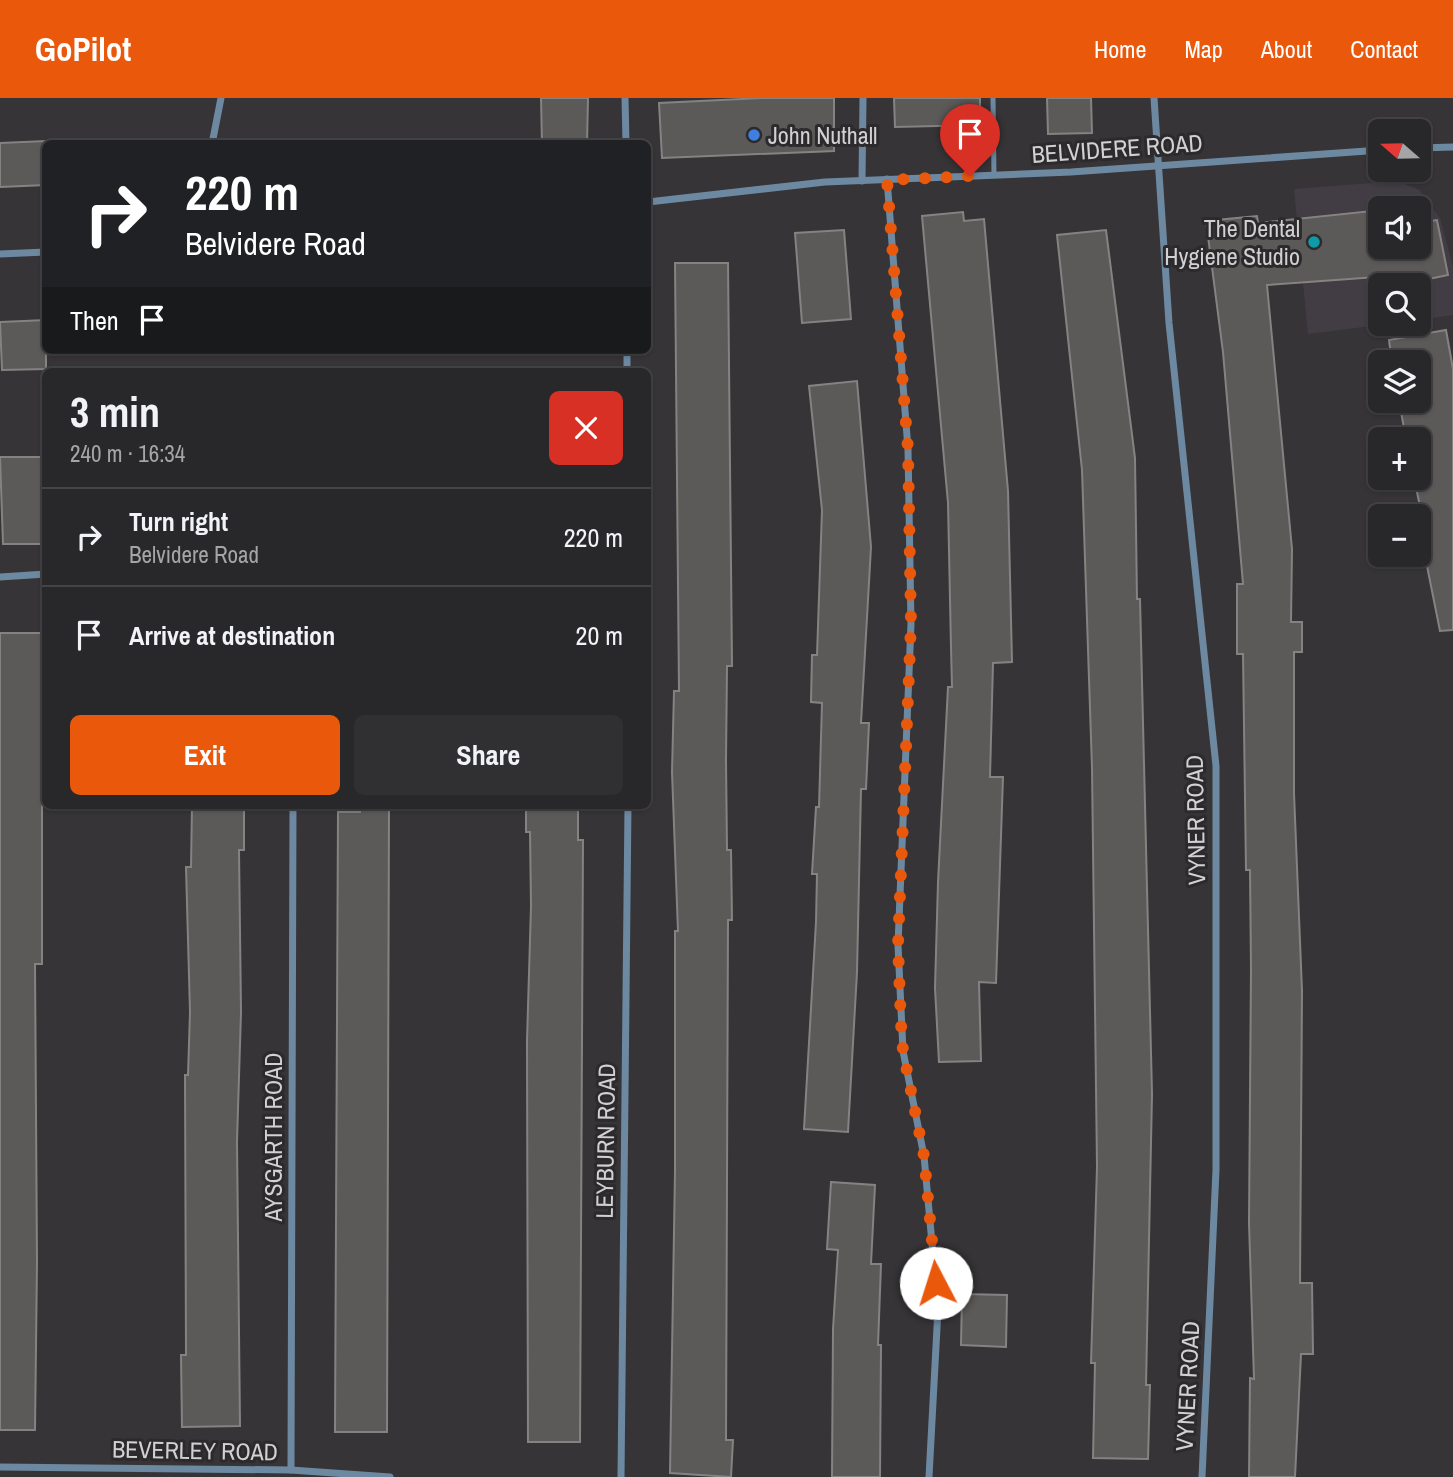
<!DOCTYPE html>
<html lang="en">
<head>
<meta charset="utf-8">
<style>
	:root { --surface:#282729; --page:#302f31; --text:#f1f3f6; --muted:#a5a5a8; --line:#444446; --accent:#ea580c }
	body { margin:0; font-family:"Archivo Narrow",sans-serif; background:var(--page); color:var(--text); height:100vh; display:flex; flex-direction:column; font-size:26px; white-space:nowrap }
	* { box-sizing:border-box; margin:0 }
	p { font-size:23px; color:var(--muted) }
	.icon { flex:none; width:38px; height:38px; fill:none; stroke:currentColor; stroke-width:2; stroke-linecap:round; stroke-linejoin:round }
	.map { position:relative; flex:1; overflow:hidden }
	.details { position:absolute; left:42px; top:270px; width:609px; height:441px; display:flex; flex-direction:column; background:var(--surface); border-radius:10px; box-shadow:0 2px 5px #0004,0 0 0 2px var(--line) }
	.details>* { flex:none }
	.top-card { position:absolute; left:42px; top:42px; width:609px; height:214px; border-radius:10px; box-shadow:0 2px 5px #0004,0 0 0 2px var(--line); background:#202124; color:#fff; overflow:hidden }
	.needle { width:46px; rotate:290deg }
	.controls { position:absolute; left:1368px; top:21px; display:grid; gap:14px }
	.controls a { display:grid; place-items:center; width:63px; height:63px; border-radius:10px; background:var(--surface); box-shadow:0 2px 5px #0004,0 0 0 2px var(--line); font-size:35px }
	.pin { position:absolute; display:grid; place-items:center; width:60px; height:60px; color:#fff; margin:-72px -30px; border-radius:50% 50% 50% 0; rotate:-45deg; box-shadow:0 0 7px #0007 }
	.pin .icon { rotate:45deg }
	.me { position:absolute; width:77px; margin:-38px; rotate:355deg; stroke-linejoin:round; filter:drop-shadow(0 0 5px #0008) }
	.turn { display:flex; align-items:center; gap:24px; height:147px; padding:0 28px; font-size:32px }
	.turn .icon { width:91px; height:91px; stroke-width:2.5 }
	.turn b { display:block; font-size:49px; line-height:60px }
	.then { display:flex; align-items:center; height:66px; padding:0 28px; background:#0003; gap:14px; font-size:26px }
	.round { display:grid; place-items:center; flex:none; width:74px; height:74px; border-radius:10px; background:var(--page) }
	.headline { display:flex; align-items:center; justify-content:space-between; height:119px; padding:0 28px }
	h1 { font-size:42px; font-weight:800; line-height:52px }
	.cta { display:flex; gap:14px; margin-top:auto; padding:14px 28px }
	.cta a { flex:1; height:80px; border-radius:10px; background:var(--accent); color:#fff; font-size:28px; font-weight:800; line-height:80px; text-align:center }
	.cta a+a { background:var(--page); color:var(--text) }
	ul { padding:0; list-style:none }
	li { display:flex; align-items:center; gap:21px; height:98px; padding:0 28px; border-top:2px solid var(--line) }
	li div { flex:1 }
	li b { display:block; font-size:26px }
	li em { font-style:normal }
	header { display:flex; align-items:center; gap:42px; box-sizing:border-box; height:98px; padding:0 35px; background:var(--accent); color:#fff }
	header strong { font-size:33px }
	nav { display:flex; gap:38px; margin-inline-start:auto; font-size:24px }
	.map>svg:first-child { display:block }
	.built { fill:#423d44; fill-rule:evenodd }
	.building { fill:#5c5a58; stroke:#858381; stroke-width:2 }
	.lines { fill:none; stroke-linecap:round; stroke-linejoin:round }
	.service { stroke:#6c89a1; stroke-width:5 }
	.minor { stroke:#6c89a1; stroke-width:7 }
	.route { stroke:#ea580c; stroke-width:12; stroke-dasharray:0 21.6 }
	.shop-dot { fill:#3f7fe0; stroke:#2c2a2c; stroke-width:2.5 }
	.culture-dot { fill:#0f9aa8; stroke:#2c2a2c; stroke-width:2.5 }
	.labels { text-anchor:middle; dominant-baseline:central; stroke-width:6; stroke-linejoin:round; paint-order:stroke }
	.poi-label { font-size:24px; fill:#d2d1d2; stroke:#2c2a2c; text-anchor:start }
	.street-label { font-size:24px; fill:#d2d1d2; stroke:#2c2a2c }
</style>
</head>
<body>
<header>
<strong>GoPilot</strong>
<nav><a>Home</a><a>Map</a><a>About</a><a>Contact</a></nav>
</header>
<div class="map">
<svg width="1453" height="1379" viewBox="0 0 1453 1379">
	<rect width="100%" height="100%" fill="#363437"/>
	<!-- built -->
	<path class="built" d="M 1398,83 L 1419,92 L 1440,120 L 1453,169 L 1453,217 L 1419,222 L 1419,187 L 1381,187 L 1381,226 L 1387,226 L 1308,236 L 1294,91 ZM 1381,110 L 1419,110 L 1419,149 L 1381,149 Z"/>
	<!-- building -->
	<g class="building">
		<path d="M 541,0 L 588,0 L 587,46 L 542,46 Z"/>
		<path d="M 762,0 L 834,0 L 834,53 L 662,60 L 659,5 Z"/>
		<path d="M 894,0 L 980,0 L 980,27 L 895,29 Z"/>
		<path d="M 1047,0 L 1091,0 L 1092,35 L 1048,36 Z"/>
		<path d="M 46,43 L 46,87 L 0,89 L 0,45 Z"/>
		<path d="M 1381,112 L 1381,149 L 1419,149 L 1419,117 L 1429,115 L 1430,123 L 1437,122 L 1448,177 L 1419,183 L 1418,176 L 1267,187 L 1292,451 L 1291,524 L 1302,524 L 1302,554 L 1294,554 L 1294,695 L 1302,893 L 1300,1185 L 1312,1185 L 1313,1256 L 1301,1256 L 1295,1379 L 1249,1379 L 1250,1280 L 1254,1281 L 1249,1125 L 1251,871 L 1250,772 L 1246,772 L 1243,556 L 1237,556 L 1237,486 L 1243,486 L 1223,254 L 1206,123 L 1257,118 L 1258,125 Z"/>
		<path d="M 963,114 L 964,123 L 984,121 L 1008,393 L 1012,564 L 993,565 L 990,679 L 1003,679 L 996,885 L 979,884 L 981,963 L 939,964 L 935,890 L 938,784 L 948,589 L 952,589 L 951,549 L 948,405 L 922,118 Z"/>
		<path d="M 844,132 L 851,221 L 802,225 L 795,135 Z"/>
		<path d="M 1106,132 L 1135,360 L 1137,501 L 1140,501 L 1152,996 L 1146,1287 L 1150,1287 L 1148,1361 L 1093,1360 L 1095,1265 L 1091,1265 L 1097,1069 L 1092,670 L 1082,372 L 1057,137 Z"/>
		<path d="M 675,165 L 728,165 L 732,568 L 727,568 L 726,662 L 727,752 L 731,752 L 732,822 L 728,822 L 726,1342 L 733,1342 L 731,1379 L 670,1375 L 675,1073 L 675,833 L 678,833 L 672,674 L 674,593 L 679,593 Z"/>
		<path d="M 46,222 L 46,271 L 2,272 L 0,224 Z"/>
		<path d="M 1446,232 L 1453,271 L 1453,532 L 1440,533 L 1420,433 L 1425,432 L 1414,380 L 1419,380 L 1419,341 L 1406,341 L 1399,303 L 1419,303 L 1419,264 L 1392,264 L 1389,242 Z"/>
		<path d="M 857,283 L 871,449 L 861,625 L 869,625 L 866,691 L 861,691 L 857,874 L 848,1034 L 804,1031 L 816,824 L 817,776 L 812,776 L 816,709 L 819,709 L 822,605 L 811,604 L 812,557 L 817,557 L 822,412 L 809,288 Z"/>
		<path d="M 0,359 L 46,359 L 46,446 L 3,446 Z"/>
		<path d="M 0,535 L 42,535 L 42,866 L 35,866 L 37,1164 L 35,1332 L 0,1332 Z"/>
		<path d="M 192,707 L 244,707 L 244,752 L 239,752 L 241,914 L 237,1044 L 240,1328 L 182,1329 L 181,1257 L 186,1257 L 185,977 L 188,977 L 190,914 L 186,769 L 191,769 Z"/>
		<path d="M 360,707 L 389,707 L 387,1334 L 335,1334 L 338,714 L 360,714 Z"/>
		<path d="M 526,707 L 578,707 L 578,742 L 583,742 L 580,1344 L 528,1344 L 527,943 L 531,808 L 530,734 L 526,734 Z"/>
		<path d="M 831,1084 L 875,1087 L 871,1166 L 881,1166 L 878,1247 L 881,1247 L 880,1379 L 832,1379 L 833,1231 L 838,1152 L 827,1151 Z"/>
		<path d="M 962,1196 L 1007,1197 L 1006,1249 L 961,1247 Z"/>
	</g>
	<g class="lines">
		<!-- service -->
		<path class="service" d="M 993,0 L 994,77"/>
		<!-- minor -->
		<g class="minor">
			<path d="M 625,0 L 626,46"/>
			<path d="M 1154,0 L 1169,225 L 1216,668 L 1216,1072 L 1202,1379"/>
			<path d="M 212,46 L 221,0"/>
			<path d="M 1419,50 L 1453,49"/>
			<path d="M 887,81 L 908,351 L 911,526 L 898,847 L 903,953 L 924,1058 L 938,1211 L 929,1379"/>
			<path d="M 862,83 L 863,0"/>
			<path d="M 648,104 L 825,84 L 1071,74 L 1381,52"/>
			<path d="M 0,156 L 46,154"/>
			<path d="M 627,252 L 627,273"/>
			<path d="M 0,479 L 46,476"/>
			<path d="M 0,1369 L 291,1372 L 390,1379"/>
			<path d="M 291,1372 L 293,707"/>
			<path d="M 621,1379 L 628,707"/>
		</g>
	</g>
	<g class="lines">
		<!-- route -->
		<path class="route" d="M 936,1185 L 924,1058 L 903,953 L 901,926 L 898,847 L 911,526 L 908,351 L 887,82 L 970,78"/>
	</g>
	<!-- markers -->
	<circle class="shop-dot" cx="754" cy="37" r="7"/>
	<circle class="culture-dot" cx="1314" cy="144" r="7"/>
	<g class="labels">
		<!-- poi labels -->
		<g class="poi-label">
			<text x="768" y="37">John Nuthall</text>
			<text x="1300" y="130" text-anchor="end">The Dental<tspan x="1300" dy="28">Hygiene Studio</tspan></text>
		</g>
		<!-- street labels -->
		<g class="street-label">
			<text transform="translate(1117 50) rotate(-4)">BELVIDERE ROAD</text>
			<text transform="translate(1195 722) rotate(-91)">VYNER ROAD</text>
			<text transform="translate(273 1039) rotate(-90)">AYSGARTH ROAD</text>
			<text transform="translate(605 1043) rotate(-89)">LEYBURN ROAD</text>
			<text transform="translate(1187 1288) rotate(-87)">VYNER ROAD</text>
			<text transform="translate(195 1352) rotate(1)">BEVERLEY ROAD</text>
		</g>
	</g>
</svg>
<div class="controls">
<a><svg class="needle" viewBox="-14 -14 28 28"><path d="M0-13l5 13h-10z" fill="#e53935"/><path d="M0 13l5-13h-10z" fill="#a5a5a8"/></svg></a>
<a><svg class="icon" aria-label="sound" viewBox="0 0 24 24"><path d="M4 9h4l5-4v14l-5-4H4zM17 9q2 3 0 6"/></svg></a>
<a><svg class="icon" aria-label="search" viewBox="0 0 24 24"><circle cx="10" cy="10" r="6"/><path d="M15 15l6 6"/></svg></a>
<a><svg class="icon" aria-label="layers" viewBox="0 0 24 24"><path d="M12 4l9 5-9 5-9-5zM3 14l9 5 9-5"/></svg></a>
<a>+</a>
<a>−</a>
</div>
<div class="pin" style="left:970px;top:78px;background:#d93025"><svg class="icon" aria-label="arrive" viewBox="0 0 24 24"><path d="M6 21V4h12l-3 4 3 4H6"/></svg></div>
<svg class="me" style="left:936px;top:1185px" viewBox="-20 -20 40 40"><circle r="19" fill="#fff"/><path d="M0-13L10 11 0 6-10 11z" fill="#ea580c"/></svg>
<div class="top-card">
<div class="turn"><svg class="icon" aria-label="right" viewBox="0 0 24 24"><path d="M7 20v-9h11M14 6l5 5-5 5"/></svg><div><b>220 m</b>Belvidere Road</div></div>
<div class="then">Then<svg class="icon" aria-label="arrive" viewBox="0 0 24 24"><path d="M6 21V4h12l-3 4 3 4H6"/></svg></div>
</div>
<section class="details">
<div class="headline"><div><h1>3 min</h1><p>240 m · 16:34</p></div><a class="round" style="background:#d93025;color:#fff"><svg class="icon" aria-label="close" viewBox="0 0 24 24"><path d="M6 6l12 12M18 6L6 18"/></svg></a></div>
<ul>
<li><svg class="icon" aria-label="right" viewBox="0 0 24 24"><path d="M7 20v-9h11M14 6l5 5-5 5"/></svg><div><b>Turn right</b><p>Belvidere Road</p></div><em>220 m</em></li>
<li><svg class="icon" aria-label="arrive" viewBox="0 0 24 24"><path d="M6 21V4h12l-3 4 3 4H6"/></svg><div><b>Arrive at destination</b></div><em>20 m</em></li>
</ul>
<div class="cta"><a>Exit</a><a>Share</a></div>
</section>
</div>
</body>
</html>
